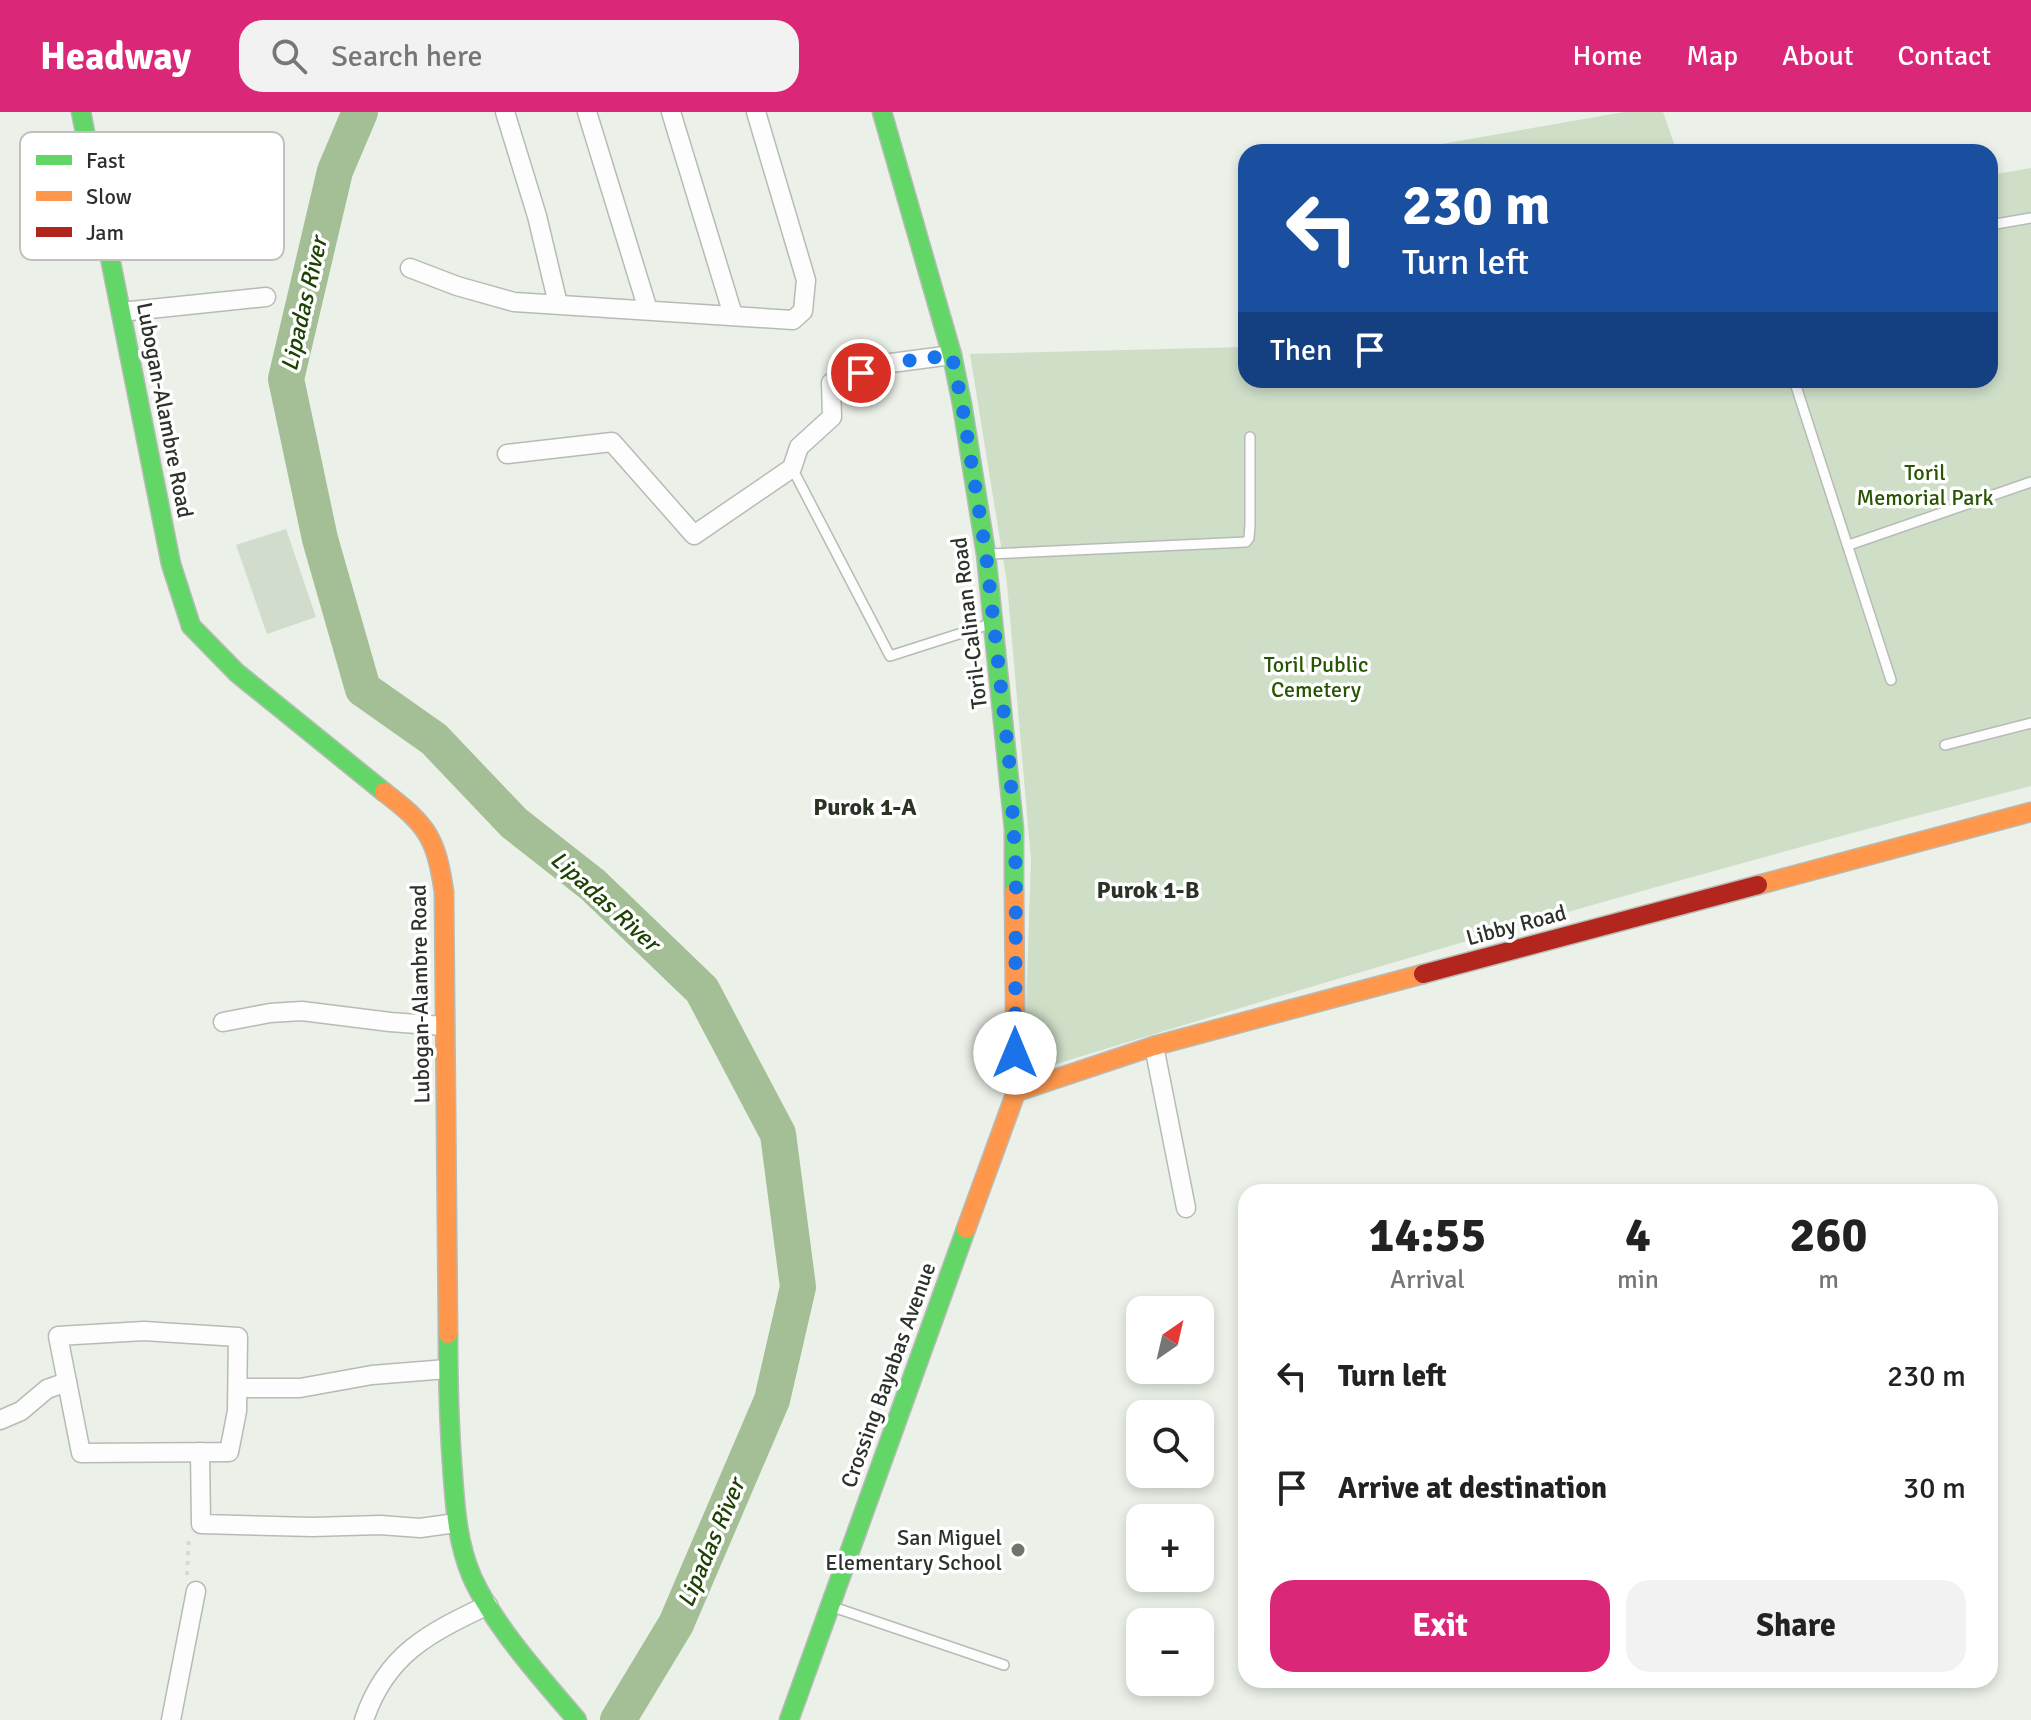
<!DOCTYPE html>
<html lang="en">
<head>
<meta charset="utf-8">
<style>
	:root { --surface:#fff; --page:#f2f2f2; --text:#222; --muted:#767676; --accent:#db2777 }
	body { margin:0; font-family:Signika,sans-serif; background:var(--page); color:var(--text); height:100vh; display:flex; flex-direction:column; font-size:30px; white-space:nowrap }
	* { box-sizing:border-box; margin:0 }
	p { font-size:26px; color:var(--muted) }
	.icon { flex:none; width:44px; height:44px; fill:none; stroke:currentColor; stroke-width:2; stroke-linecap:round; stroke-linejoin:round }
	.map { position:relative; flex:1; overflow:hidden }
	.drawer { position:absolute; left:1238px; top:1072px; width:760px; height:504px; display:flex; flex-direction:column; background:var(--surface); border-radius:24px; box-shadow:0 4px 12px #0003 }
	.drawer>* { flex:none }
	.top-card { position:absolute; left:1238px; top:32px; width:760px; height:244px; border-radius:24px; box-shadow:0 4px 12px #0003; background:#1a4fa0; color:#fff; overflow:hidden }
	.needle { width:52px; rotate:34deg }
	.buttons { position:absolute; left:1126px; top:1184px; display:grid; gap:16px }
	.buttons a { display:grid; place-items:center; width:88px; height:88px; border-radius:16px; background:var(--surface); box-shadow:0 4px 12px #0003; font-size:40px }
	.pin { position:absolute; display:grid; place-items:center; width:68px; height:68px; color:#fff; margin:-34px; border:4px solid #fff; border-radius:50%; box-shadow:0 2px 8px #0007 }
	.me { position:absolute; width:88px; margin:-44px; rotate:0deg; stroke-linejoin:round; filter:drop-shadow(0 0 6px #0008) }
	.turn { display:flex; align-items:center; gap:28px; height:168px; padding:0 32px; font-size:36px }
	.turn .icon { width:104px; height:104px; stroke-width:2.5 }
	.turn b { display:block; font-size:56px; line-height:68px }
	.then { display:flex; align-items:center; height:76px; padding:0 32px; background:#0003; gap:16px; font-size:30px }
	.eta { display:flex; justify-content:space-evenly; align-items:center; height:136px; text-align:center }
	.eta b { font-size:48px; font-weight:800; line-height:56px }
	.cta { display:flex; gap:16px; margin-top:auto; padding:16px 32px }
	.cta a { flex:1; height:92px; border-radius:24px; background:var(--accent); color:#fff; font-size:32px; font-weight:800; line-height:92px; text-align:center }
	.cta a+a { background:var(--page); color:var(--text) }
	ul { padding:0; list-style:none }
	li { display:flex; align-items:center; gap:24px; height:112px; padding:0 32px }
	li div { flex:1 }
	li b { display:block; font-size:30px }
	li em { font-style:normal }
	header { display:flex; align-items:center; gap:48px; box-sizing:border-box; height:112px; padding:0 40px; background:var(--accent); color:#fff }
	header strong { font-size:38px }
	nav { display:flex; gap:44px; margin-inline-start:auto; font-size:28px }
	.search { width:560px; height:72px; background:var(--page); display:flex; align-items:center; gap:20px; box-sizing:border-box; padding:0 28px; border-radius:24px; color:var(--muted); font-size:30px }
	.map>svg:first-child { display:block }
	.green { fill:#cedec7 }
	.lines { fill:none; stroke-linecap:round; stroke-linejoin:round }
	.river { stroke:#a4bf95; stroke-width:36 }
	.building { fill:#d2dccd }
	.lane-casing { stroke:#b7bbb5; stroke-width:12 }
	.street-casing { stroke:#b7bbb5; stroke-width:21 }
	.fast-casing { stroke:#b7bbb5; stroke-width:21 }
	.slow-casing { stroke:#b7bbb5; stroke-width:21 }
	.jam-casing { stroke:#b7bbb5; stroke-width:21 }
	.path { stroke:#d7d8d6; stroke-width:4; stroke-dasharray:4 6; stroke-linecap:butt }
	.lane { stroke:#fcfdfc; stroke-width:9 }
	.street { stroke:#fcfdfc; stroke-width:18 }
	.fast { stroke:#63d668; stroke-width:18 }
	.slow { stroke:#ff974d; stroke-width:18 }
	.jam { stroke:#b3261e; stroke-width:18 }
	.route { stroke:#1a73e8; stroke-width:14; stroke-dasharray:0 25.2 }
	.poi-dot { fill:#70746d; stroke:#fff; stroke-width:3 }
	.labels { text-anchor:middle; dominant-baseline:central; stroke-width:7; stroke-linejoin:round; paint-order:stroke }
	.street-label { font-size:22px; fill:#2d312b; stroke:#fff }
	.park-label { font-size:22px; fill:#275501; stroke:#fff }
	.poi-label { font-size:22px; fill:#2d312b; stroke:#fff; text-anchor:end }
	.water-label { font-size:24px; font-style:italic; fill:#1e4104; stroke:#fff }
	.neighbourhood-label { font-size:24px; font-weight:bold; fill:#2b3327; stroke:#fff }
	.key { fill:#fff; stroke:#c0c1bf; stroke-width:2 }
	.key-label { font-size:22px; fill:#2d312b }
</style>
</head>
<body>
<header>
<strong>Headway</strong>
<div class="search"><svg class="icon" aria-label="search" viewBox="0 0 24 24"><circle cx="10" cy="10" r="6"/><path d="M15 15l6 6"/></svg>Search here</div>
<nav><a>Home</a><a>Map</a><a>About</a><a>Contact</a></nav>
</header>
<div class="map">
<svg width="2031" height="1608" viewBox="0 0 2031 1608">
	<rect width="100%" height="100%" fill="#ebf0e8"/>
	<!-- green -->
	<g class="green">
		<path d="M 1624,0 L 1663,0 L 1677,40 L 1396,40 Z"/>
		<path d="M 2031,56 L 2031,674 C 1693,761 1357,859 1024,962 L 1031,748 L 1007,471 L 970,242 L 1246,235 L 1246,268 L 1990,268 L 1990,63 Z"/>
	</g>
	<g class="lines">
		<!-- river -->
		<path class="river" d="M 360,0 L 335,59 L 286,267 L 320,427 L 363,577 L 434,627 L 514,711 L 593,773 L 702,878 L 778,1022 L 798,1175 L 772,1288 L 676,1512 L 618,1608"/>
	</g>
	<!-- building -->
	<path class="building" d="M 286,417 L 316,505 L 267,522 L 236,433 Z"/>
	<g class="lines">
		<defs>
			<g id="lane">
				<path d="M 1990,113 L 2031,106"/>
				<path d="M 1794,268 L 1891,568"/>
				<path d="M 792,356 L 890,544 L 990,512"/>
				<path d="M 1849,433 L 2031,370"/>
				<path d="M 989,442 L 1246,430 L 1249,426 L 1250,413 L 1250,325"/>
				<path d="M 1945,633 L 2031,611"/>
				<path d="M 833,1495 L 1004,1553"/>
			</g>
			<g id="street">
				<path d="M 505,0 L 537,104 L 558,192"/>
				<path d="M 587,0 L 648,198"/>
				<path d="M 671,0 L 733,203"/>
				<path d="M 410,156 L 457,174 L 514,190 L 793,208 L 803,199 L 806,168 L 756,0"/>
				<path d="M 121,200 L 266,185"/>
				<path d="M 507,342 L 612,330 L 694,423 L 792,356 L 799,335 L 832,305 L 831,271 L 891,251 L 952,243"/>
				<path d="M 223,910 L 270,901 L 302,899 L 390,910 L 444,914"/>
				<path d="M 1154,934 L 1186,1096"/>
				<path d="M 144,1219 L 238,1225 L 237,1299 L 229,1340 L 81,1341 L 58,1224 Z"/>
				<path d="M 238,1276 L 300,1276 L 372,1263 L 447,1257"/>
				<path d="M 0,1308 L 21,1299 L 47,1277 L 67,1270"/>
				<path d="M 200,1340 L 201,1412 L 312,1415 L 380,1413 L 420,1416 L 456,1411"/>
				<path d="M 171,1608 L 196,1479"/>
				<path d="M 364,1608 C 386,1542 429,1521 488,1493"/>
			</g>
			<g id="fast">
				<path d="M 81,0 L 171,452 L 191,514 L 237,561 L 384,680"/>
				<path d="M 882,0 L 952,243 L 962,292 L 986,442 L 1014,717 L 1014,781"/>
				<path d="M 448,1222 C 448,1265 449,1308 452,1351 C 455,1390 456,1428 472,1465 C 494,1514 542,1567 577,1608"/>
				<path d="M 789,1608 L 966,1117"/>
			</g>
			<g id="slow">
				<path d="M 384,680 C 427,713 436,725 444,780 L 448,1222"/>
				<path d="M 1758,773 L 2031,700"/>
				<path d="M 1014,781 L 1016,980"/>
				<path d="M 966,1117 L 1016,980 L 1154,934 L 1423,862"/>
			</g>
			<path id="jam" d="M 1423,862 L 1758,773"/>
		</defs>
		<!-- lane casing -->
		<use href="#lane" class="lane-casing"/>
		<!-- street casing -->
		<use href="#street" class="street-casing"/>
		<!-- fast casing -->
		<use href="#fast" class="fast-casing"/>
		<!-- slow casing -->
		<use href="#slow" class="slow-casing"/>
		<!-- jam casing -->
		<use href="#jam" class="jam-casing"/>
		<!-- path -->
		<path class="path" d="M 187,1463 L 189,1424"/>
		<!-- lane -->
		<use href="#lane" class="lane"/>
		<!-- street -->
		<use href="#street" class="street"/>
		<!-- fast -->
		<use href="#fast" class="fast"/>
		<!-- slow -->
		<use href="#slow" class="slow"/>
		<!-- jam -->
		<use href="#jam" class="jam"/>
	</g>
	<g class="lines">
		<!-- route -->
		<path class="route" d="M 861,261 L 891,251 L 952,243 L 953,249 L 962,292 L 986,442 L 1010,657 L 1016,759 L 1015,941"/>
	</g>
	<!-- markers -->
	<circle class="poi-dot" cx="1018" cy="1438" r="8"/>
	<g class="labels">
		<!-- street labels -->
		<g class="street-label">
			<text transform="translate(165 298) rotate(79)">Lubogan-Alambre Road</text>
			<text transform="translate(969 511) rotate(-97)">Toril-Calinan Road</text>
			<text transform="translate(1516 813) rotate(-15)">Libby Road</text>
			<text transform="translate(420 882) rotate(-91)">Lubogan-Alambre Road</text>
			<text transform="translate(888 1263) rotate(-70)">Crossing Bayabas Avenue</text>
		</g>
		<!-- park labels -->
		<g class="park-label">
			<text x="1925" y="360">Toril<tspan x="1925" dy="25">Memorial Park</tspan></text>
			<text x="1316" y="552">Toril Public<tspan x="1316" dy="25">Cemetery</tspan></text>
		</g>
		<!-- poi labels -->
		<g class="poi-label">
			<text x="1002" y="1425">San Miguel<tspan x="1002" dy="25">Elementary School</tspan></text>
		</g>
		<!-- water labels -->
		<g class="water-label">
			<text transform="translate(304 192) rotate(-77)">Lipadas River</text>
			<text transform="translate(605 789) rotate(42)">Lipadas River</text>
			<text transform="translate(711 1431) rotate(-67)">Lipadas River</text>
		</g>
		<!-- neighbourhood labels -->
		<g class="neighbourhood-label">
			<text x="865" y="695">Purok 1-A</text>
			<text x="1148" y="778">Purok 1-B</text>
		</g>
	</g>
	<!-- legend -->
	<rect x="20" y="20" width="264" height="128" rx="12" class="key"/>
	<rect x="36" y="43" width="36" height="10" fill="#63d668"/>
	<rect x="36" y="79" width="36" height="10" fill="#ff974d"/>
	<rect x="36" y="115" width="36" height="10" fill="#b3261e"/>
	<g class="key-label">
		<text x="86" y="56">Fast</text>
		<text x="86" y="92">Slow</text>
		<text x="86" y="128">Jam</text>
	</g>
</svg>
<div class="buttons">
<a><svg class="needle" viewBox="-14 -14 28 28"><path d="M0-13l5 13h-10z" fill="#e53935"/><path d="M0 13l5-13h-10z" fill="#767676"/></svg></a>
<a><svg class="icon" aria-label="search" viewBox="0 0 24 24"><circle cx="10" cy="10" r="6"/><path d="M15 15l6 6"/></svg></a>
<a>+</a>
<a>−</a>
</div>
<div class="pin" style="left:861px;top:261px;background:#d93025"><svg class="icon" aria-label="arrive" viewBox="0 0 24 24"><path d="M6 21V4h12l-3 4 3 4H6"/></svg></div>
<svg class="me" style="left:1015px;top:941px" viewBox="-20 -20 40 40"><circle r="19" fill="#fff"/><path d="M0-13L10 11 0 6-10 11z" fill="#1a73e8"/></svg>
<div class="top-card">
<div class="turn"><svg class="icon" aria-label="left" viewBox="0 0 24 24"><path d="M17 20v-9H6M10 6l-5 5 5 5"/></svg><div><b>230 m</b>Turn left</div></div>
<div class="then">Then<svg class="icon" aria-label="arrive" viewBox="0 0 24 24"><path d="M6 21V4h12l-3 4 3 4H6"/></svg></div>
</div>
<section class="drawer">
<div class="eta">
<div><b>14:55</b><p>Arrival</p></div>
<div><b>4</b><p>min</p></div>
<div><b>260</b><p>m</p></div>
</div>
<ul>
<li><svg class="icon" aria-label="left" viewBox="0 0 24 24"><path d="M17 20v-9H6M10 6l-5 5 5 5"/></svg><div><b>Turn left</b></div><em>230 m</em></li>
<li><svg class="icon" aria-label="arrive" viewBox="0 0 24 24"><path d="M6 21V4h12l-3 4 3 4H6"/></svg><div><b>Arrive at destination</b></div><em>30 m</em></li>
</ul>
<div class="cta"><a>Exit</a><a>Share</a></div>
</section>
</div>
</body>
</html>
